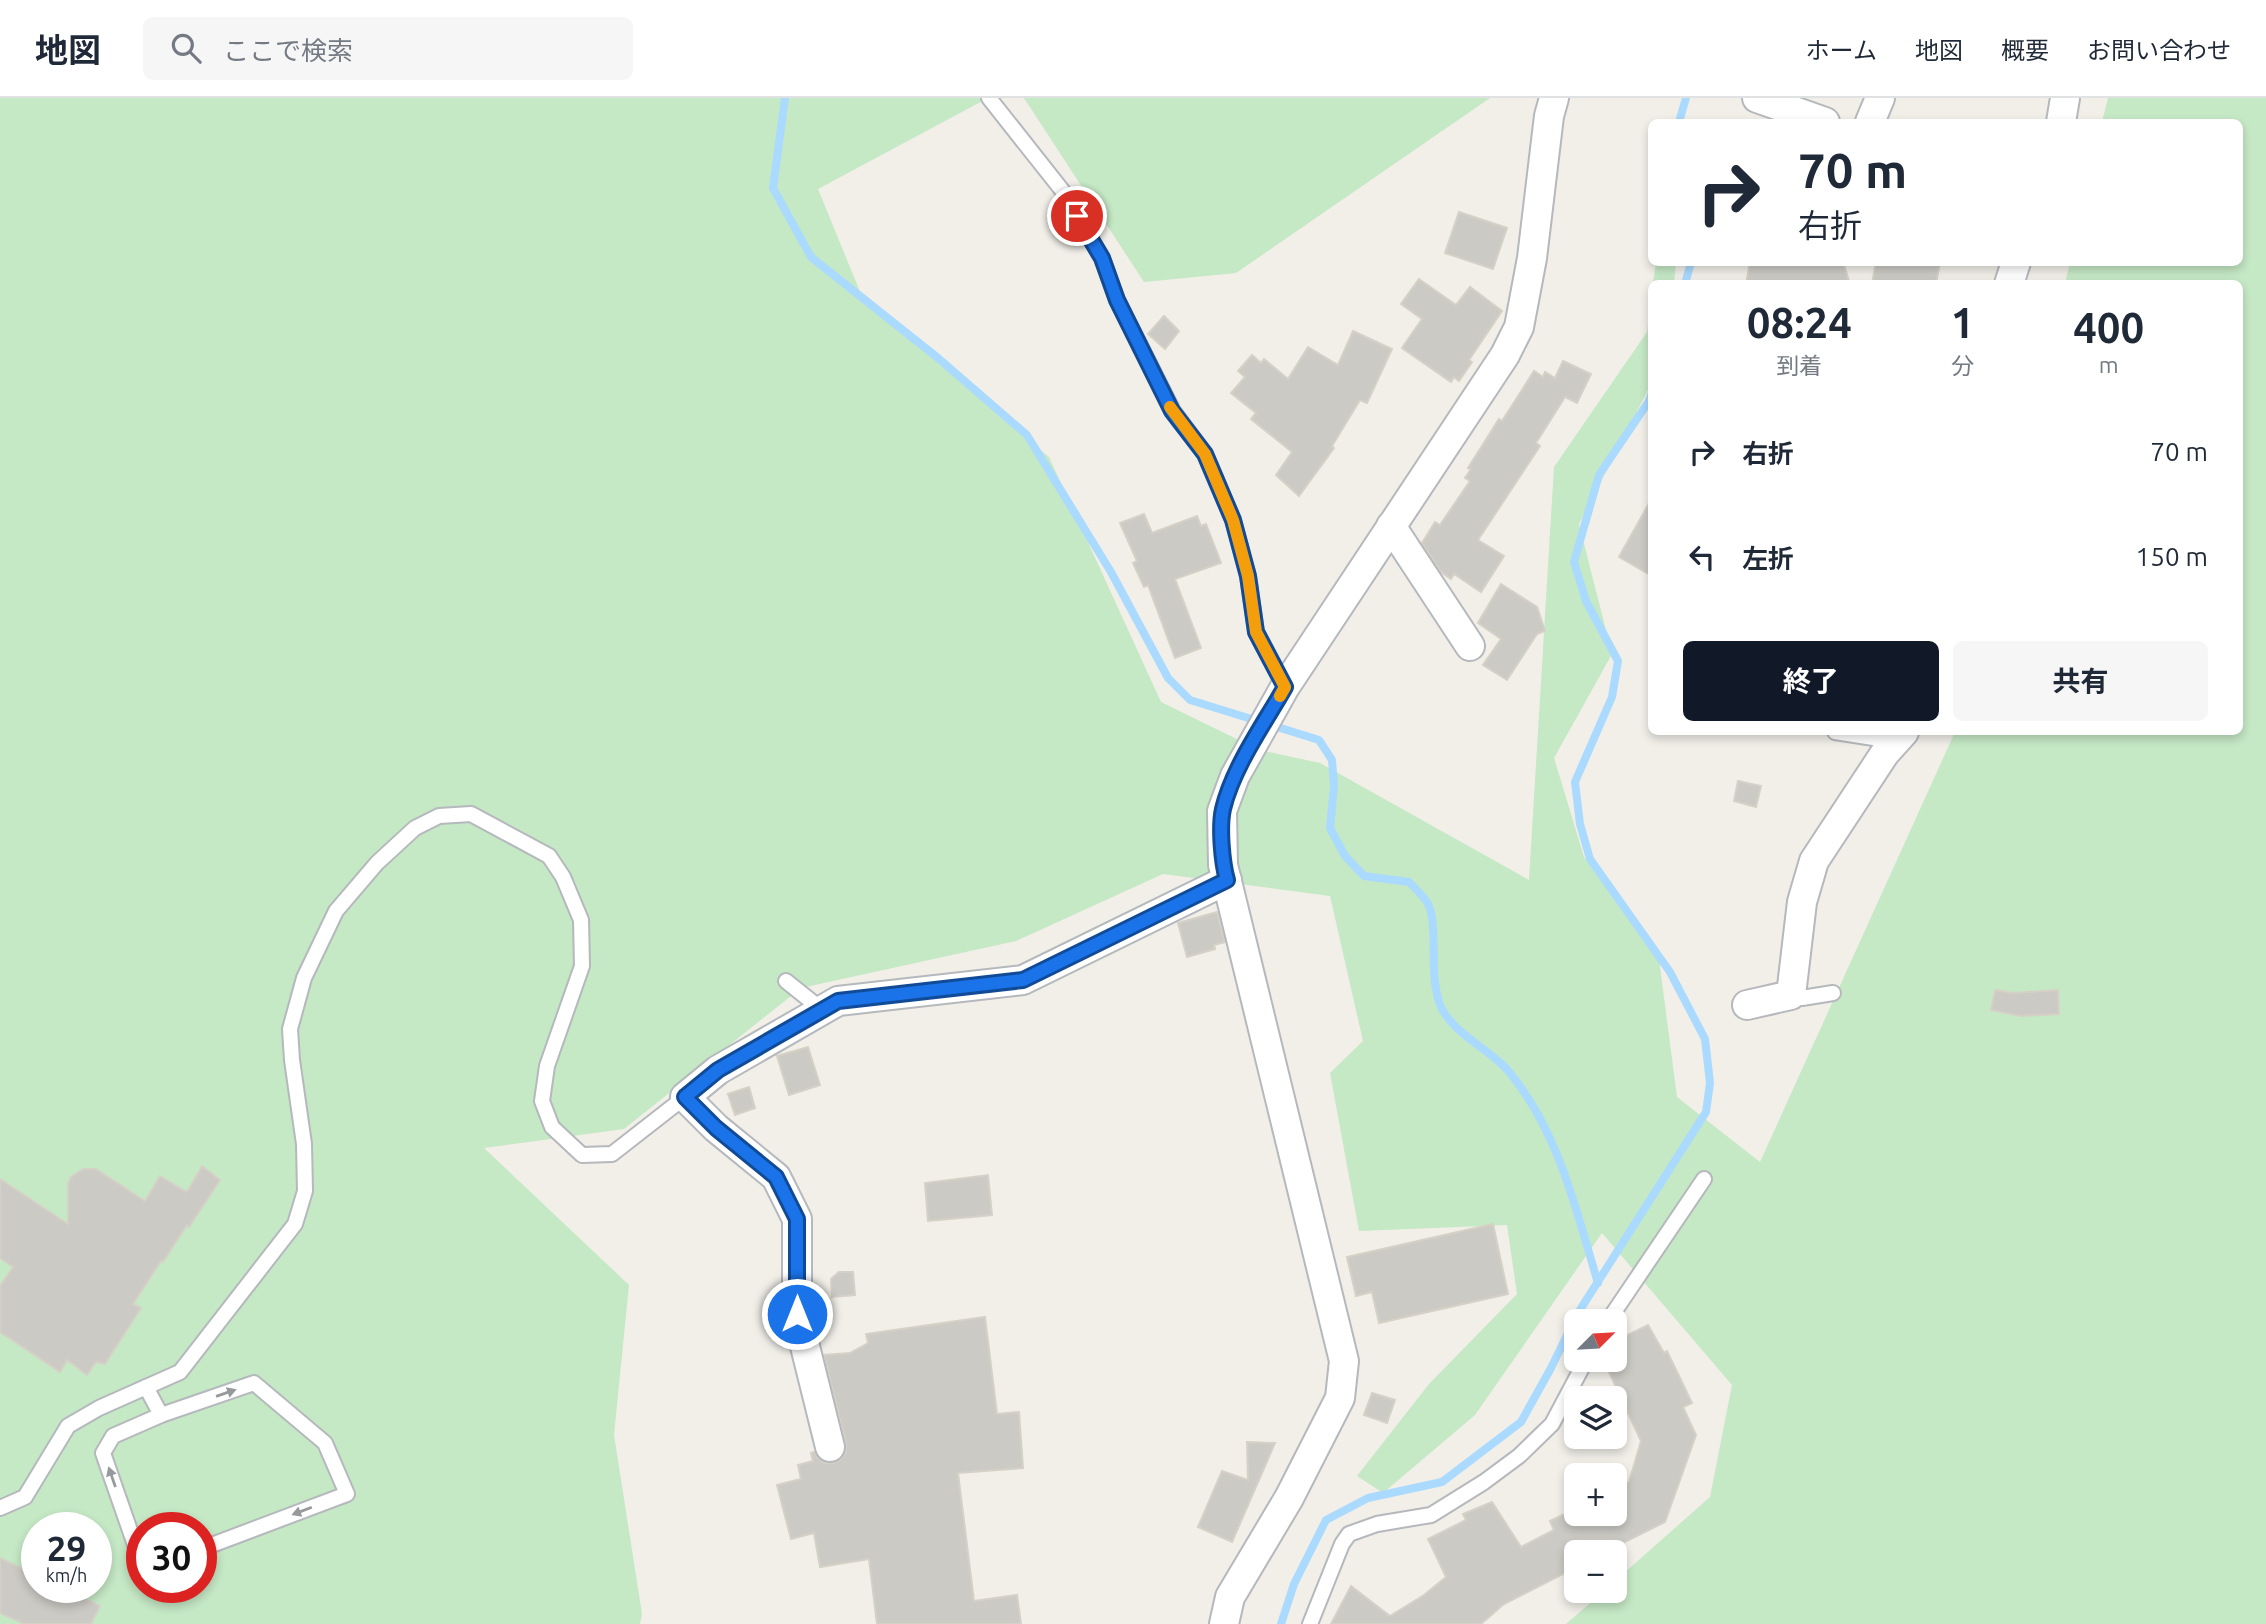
<!DOCTYPE html>
<html lang="ja">
<head>
<meta charset="utf-8">
<style>
	:root { --surface:#fff; --page:#f6f6f7; --text:#1f2937; --muted:#747a83; --line:#e0e1e3; --accent:#111827 }
	body { margin:0; font-family:Ubuntu,"Noto Sans JP",sans-serif; background:var(--page); color:var(--text); height:100vh; display:flex; flex-direction:column; font-size:26px; white-space:nowrap }
	* { box-sizing:border-box; margin:0 }
	p { font-size:23px; color:var(--muted) }
	.icon { flex:none; width:38px; height:38px; fill:none; stroke:currentColor; stroke-width:2; stroke-linecap:round; stroke-linejoin:round }
	.map { position:relative; flex:1; overflow:hidden }
	.sheet { position:absolute; left:1648px; top:182px; width:595px; height:455px; display:flex; flex-direction:column; background:var(--surface); border-radius:10px; box-shadow:0 4px 10px #0003 }
	.sheet>* { flex:none }
	.banner { position:absolute; left:1648px; top:21px; width:595px; height:147px; border-radius:10px; box-shadow:0 4px 10px #0003; background:#fff; color:var(--text); overflow:hidden }
	.needle { width:46px; rotate:66deg }
	.buttons { position:absolute; left:1564px; top:1211px; display:grid; gap:14px }
	.buttons a { display:grid; place-items:center; width:63px; height:63px; border-radius:10px; background:var(--surface); box-shadow:0 4px 10px #0003; font-size:35px }
	.speed { position:absolute; left:21px; top:1414px; display:flex; gap:14px; font-size:35px; font-weight:700; text-align:center }
	.speed>* { display:grid; place-content:center; width:91px; height:91px; border-radius:50%; background:var(--surface); box-shadow:0 4px 10px #0003; line-height:1 }
	.speed small { font-size:18px; font-weight:400 }
	.speed .limit { border:10px solid #d22; background:#fff; color:#111 }
	.pin { position:absolute; display:grid; place-items:center; width:60px; height:60px; color:#fff; margin:-30px; border:4px solid #fff; border-radius:50%; box-shadow:0 2px 7px #0007 }
	.me { position:absolute; width:77px; margin:-38px; rotate:0deg; stroke-linejoin:round; filter:drop-shadow(0 0 5px #0008) }
	.turn { display:flex; align-items:center; gap:24px; height:147px; padding:0 35px; font-size:32px }
	.turn .icon { width:91px; height:91px; stroke-width:2.5 }
	.turn b { display:block; font-size:49px; line-height:60px }
	.eta { display:flex; justify-content:space-evenly; align-items:center; height:119px; text-align:center }
	.eta b { font-size:42px; font-weight:700; line-height:49px }
	.primary-button { display:flex; gap:14px; margin-top:auto; padding:14px 35px }
	.primary-button a { flex:1; height:80px; border-radius:10px; background:var(--accent); color:#fff; font-size:28px; font-weight:700; line-height:80px; text-align:center }
	.primary-button a+a { background:var(--page); color:var(--text) }
	ul { padding:0; list-style:none }
	li { display:flex; align-items:center; gap:21px; height:105px; padding:0 35px }
	li div { flex:1 }
	li b { display:block; font-size:26px }
	li em { font-style:normal }
	header { display:flex; align-items:center; gap:42px; box-sizing:border-box; height:98px; padding:0 35px; background:var(--surface); border-bottom:2px solid var(--line) }
	header strong { font-size:33px }
	nav { display:flex; gap:38px; margin-inline-start:auto; font-size:24px }
	.search { width:490px; height:63px; background:var(--page); display:flex; align-items:center; gap:18px; box-sizing:border-box; padding:0 24px; border-radius:10px; color:var(--muted); font-size:26px }
	.map>svg:first-child { display:block }
	.green { fill:#c5e8c5; fill-rule:evenodd }
	.lines { fill:none; stroke-linecap:round; stroke-linejoin:round }
	.stream { stroke:#aadaff; stroke-width:8 }
	.building { fill:#cccac5; stroke:#d6d1c6; stroke-width:2 }
	.lane-casing { stroke:#b5b8bc; stroke-width:18 }
	.street-casing { stroke:#b5b8bc; stroke-width:32 }
	.lane { stroke:#fff; stroke-width:14 }
	.street { stroke:#fff; stroke-width:28 }
	.oneway { fill:#979a9d }
	.route-casing { stroke:#114b97; stroke-width:18 }
	.route { stroke:#1a73e8; stroke-width:12 }
	.slow { stroke:#f59e0b; stroke-width:12 }
</style>
</head>
<body>
<header>
<strong>地図</strong>
<div class="search"><svg class="icon" aria-label="search" viewBox="0 0 24 24"><circle cx="10" cy="10" r="6"/><path d="M15 15l6 6"/></svg>ここで検索</div>
<nav><a>ホーム</a><a>地図</a><a>概要</a><a>お問い合わせ</a></nav>
</header>
<div class="map">
<svg width="2266" height="1526" viewBox="0 0 2266 1526">
	<rect width="100%" height="100%" fill="#f1efe8"/>
	<!-- green -->
	<g class="green">
		<path d="M 0,0 L 988,0 L 818,91 L 863,201 L 1049,359 L 1161,604 L 1259,652 L 1320,665 L 1529,782 L 1554,369 L 1647,234 L 1652,196 L 1652,284 L 1579,426 L 1612,556 L 1554,660 L 1584,759 L 1659,861 L 1677,999 L 1760,1064 L 1955,634 L 2240,634 L 2240,186 L 2065,185 L 2070,165 L 2240,164 L 2240,24 L 2102,24 L 2108,0 L 2266,0 L 2266,1526 L 1566,1526 L 1604,1493 L 1615,1493 L 1615,1483 L 1710,1399 L 1732,1287 L 1602,1135 L 1475,1317 L 1383,1395 L 1357,1378 L 1429,1286 L 1517,1196 L 1507,1127 L 1359,1133 L 1330,975 L 1363,943 L 1330,798 L 1163,776 L 1016,843 L 801,890 L 624,1031 L 484,1050 L 629,1187 L 614,1337 L 642,1516 L 640,1526 L 0,1526 ZM 37,1430 L 96,1430 L 96,1489 L 37,1489 ZM 142,1430 L 201,1430 L 201,1489 L 142,1489 Z"/>
		<path d="M 1024,0 L 1490,0 L 1236,175 L 1144,184 Z"/>
		<path d="M 1656,165 L 1676,165 L 1674,185 L 1653,185 Z"/>
	</g>
	<g class="lines">
		<!-- stream -->
		<g class="stream">
			<path d="M 785,0 L 773,90 L 811,159 L 938,260 L 1027,337 L 1111,474 L 1168,580 L 1190,602 L 1319,642 L 1332,662 L 1334,688 L 1330,730 L 1345,758 L 1364,778 L 1409,784 C 1415,790 1422,797 1427,804 C 1440,826 1427,877 1441,909 C 1455,938 1491,951 1510,975 C 1559,1035 1576,1112 1598,1185"/>
			<path d="M 1679,24 L 1686,0"/>
			<path d="M 1685,186 L 1691,164"/>
			<path d="M 1281,1526 L 1294,1486 L 1326,1422 L 1368,1400 L 1442,1384 L 1521,1324 L 1551,1270 L 1578,1215 L 1706,1014 L 1710,985 L 1705,941 L 1670,874 L 1590,761 L 1580,726 L 1575,684 L 1612,599 L 1618,563 L 1586,503 L 1574,464 L 1599,377 L 1649,303 L 1652,295"/>
		</g>
	</g>
	<!-- building -->
	<g class="building">
		<path d="M 1459,114 L 1507,130 L 1493,171 L 1445,155 Z"/>
		<path d="M 1750,164 L 1843,164 L 1850,186 L 1746,186 Z"/>
		<path d="M 1876,164 L 1940,164 L 1936,186 L 1872,186 Z"/>
		<path d="M 1419,181 L 1456,207 L 1470,189 L 1502,213 L 1469,262 L 1472,264 L 1459,283 L 1454,279 L 1451,284 L 1402,250 L 1422,221 L 1401,206 Z"/>
		<path d="M 1164,218 L 1179,233 L 1165,251 L 1148,236 Z"/>
		<path d="M 1353,233 L 1392,251 L 1367,305 L 1360,302 L 1332,348 L 1334,350 L 1299,398 L 1276,377 L 1292,354 L 1251,321 L 1256,315 L 1231,295 L 1245,279 L 1238,273 L 1252,257 L 1261,265 L 1264,261 L 1288,281 L 1308,249 L 1338,267 Z"/>
		<path d="M 1563,263 L 1591,276 L 1577,305 L 1565,299 L 1536,345 L 1540,348 L 1478,442 L 1504,458 L 1481,494 L 1454,476 L 1451,481 L 1441,474 L 1422,445 L 1435,424 L 1440,427 L 1470,383 L 1465,380 L 1471,371 L 1468,370 L 1499,321 L 1502,323 L 1534,273 L 1543,279 L 1545,274 L 1555,280 Z"/>
		<path d="M 1652,400 L 1652,478 L 1619,459 Z"/>
		<path d="M 1144,416 L 1152,435 L 1197,418 L 1201,428 L 1206,426 L 1221,465 L 1175,481 L 1201,550 L 1175,560 L 1148,487 L 1144,489 L 1133,465 L 1137,463 L 1120,425 Z"/>
		<path d="M 1501,486 L 1537,509 L 1545,533 L 1537,536 L 1507,582 L 1483,567 L 1501,541 L 1478,525 Z"/>
		<path d="M 1738,683 L 1761,688 L 1756,709 L 1734,703 Z"/>
		<path d="M 1217,814 L 1225,844 L 1214,847 L 1215,851 L 1187,859 L 1178,825 Z"/>
		<path d="M 1995,892 L 2013,895 L 2058,892 L 2059,916 L 2021,918 L 1991,912 Z"/>
		<path d="M 808,949 L 820,987 L 789,997 L 777,958 Z"/>
		<path d="M 749,989 L 755,1010 L 735,1017 L 728,996 Z"/>
		<path d="M 202,1068 L 220,1082 L 189,1129 L 187,1127 L 163,1164 L 161,1163 L 133,1206 L 141,1210 L 105,1266 L 96,1264 L 87,1277 L 67,1262 L 60,1274 L 0,1234 L 0,1188 L 13,1169 L 0,1160 L 0,1081 L 68,1126 L 68,1086 L 71,1079 L 83,1071 L 96,1071 L 145,1103 L 160,1078 L 187,1094 Z"/>
		<path d="M 988,1077 L 992,1117 L 928,1123 L 925,1085 Z"/>
		<path d="M 1493,1126 L 1508,1196 L 1379,1225 L 1372,1194 L 1356,1198 L 1347,1159 Z"/>
		<path d="M 839,1174 L 853,1174 L 855,1197 L 832,1199 L 831,1181 Z"/>
		<path d="M 985,1219 L 997,1316 L 1019,1314 L 1023,1370 L 958,1375 L 974,1503 L 1017,1497 L 1021,1526 L 877,1526 L 869,1461 L 820,1469 L 814,1435 L 791,1441 L 777,1387 L 801,1381 L 798,1367 L 813,1363 L 811,1355 L 814,1354 L 819,1361 L 825,1365 L 833,1365 L 841,1361 L 846,1354 L 846,1345 L 824,1257 L 850,1255 L 868,1245 L 866,1236 Z"/>
		<path d="M 1648,1227 L 1664,1255 L 1667,1253 L 1692,1305 L 1683,1309 L 1696,1337 L 1665,1424 L 1605,1454 L 1577,1454 L 1577,1469 L 1504,1506 L 1481,1526 L 1331,1526 L 1351,1488 L 1390,1518 L 1424,1497 L 1446,1479 L 1428,1441 L 1466,1422 L 1463,1416 L 1492,1404 L 1521,1449 L 1554,1432 L 1550,1423 L 1577,1410 L 1577,1416 L 1615,1416 L 1615,1391 L 1629,1384 L 1641,1343 L 1609,1274 L 1616,1271 L 1615,1243 Z"/>
		<path d="M 1372,1295 L 1395,1302 L 1387,1325 L 1364,1317 Z"/>
		<path d="M 1247,1344 L 1275,1345 L 1232,1444 L 1198,1429 L 1222,1373 L 1248,1382 Z"/>
		<path d="M 0,1460 L 37,1478 L 37,1489 L 60,1489 L 100,1508 L 91,1526 L 24,1526 L 0,1515 Z"/>
	</g>
	<g class="lines">
		<defs>
			<g id="lane">
				<path d="M 989,0 L 1065,96 L 1102,160 L 1117,202 L 1173,313 L 1205,356 L 1233,422 L 1248,478 L 1256,534 L 1285,589"/>
				<path d="M 1835,634 L 1880,641 L 1892,647"/>
				<path d="M 786,883 L 821,911"/>
				<path d="M 1791,897 L 1802,900 L 1833,895"/>
				<path d="M 1608,1223 L 1704,1081"/>
				<path d="M 146,1289 L 161,1317"/>
				<path d="M 0,1410 L 25,1399 L 68,1328 L 99,1310 L 180,1274 L 295,1126 L 305,1093 L 304,1046 L 292,962 L 290,931 L 304,880 L 336,813 L 377,765 L 415,730 L 439,718 L 471,716 L 549,758 L 563,779 L 581,822 L 582,868 L 547,968 L 542,1003 L 552,1029 L 582,1057 L 612,1056 L 685,999"/>
				<path d="M 142,1467 L 103,1355 L 113,1338 L 161,1317 L 254,1285 L 325,1345 L 347,1396 L 201,1451"/>
				<path d="M 1310,1526 L 1342,1446 L 1349,1436 L 1377,1426 L 1431,1417 L 1484,1384 L 1519,1358 L 1552,1326 L 1586,1262"/>
			</g>
			<g id="street">
				<path d="M 1757,0 L 1825,24"/>
				<path d="M 1870,24 L 1880,0"/>
				<path d="M 2061,24 L 2065,0"/>
				<path d="M 2009,186 L 2016,164"/>
				<path d="M 1391,428 L 1470,548"/>
				<path d="M 1747,907 L 1791,897 L 1802,804 L 1814,763 L 1885,655 L 1904,634"/>
				<path d="M 830,1349 L 797,1216 L 797,1121 L 776,1079 L 716,1030 L 685,999 L 718,972 L 838,903 L 1023,882 L 1227,782"/>
				<path d="M 1224,1526 L 1230,1499 L 1289,1400 L 1340,1300 L 1344,1263 L 1223,767 L 1222,713 L 1235,678 L 1285,589 L 1505,257 L 1519,229 L 1532,160 L 1549,18 L 1554,0"/>
			</g>
		</defs>
		<!-- lane casing -->
		<use href="#lane" class="lane-casing"/>
		<!-- street casing -->
		<use href="#street" class="street-casing"/>
		<!-- lane -->
		<use href="#lane" class="lane"/>
		<!-- street -->
		<use href="#street" class="street"/>
	</g>
	<!-- one-way arrows -->
	<defs><path id="oneway-solid" d="M-6-.8H1V-3.2L6.5 0L1 3.2V.8H-6Z" transform="scale(1.75)"/></defs>
	<g class="oneway">
		<use href="#oneway-solid" transform="translate(226 1295) rotate(-19)"/>
		<use href="#oneway-solid" transform="translate(112 1379) rotate(-109)"/>
		<use href="#oneway-solid" transform="translate(302 1413) rotate(159)"/>
	</g>
	<g class="lines">
		<defs>
			<path id="route" d="M 797,1216 L 797,1121 L 776,1079 L 716,1030 L 685,999 L 718,972 L 838,903 L 1023,882 L 1227,782 C 1222,764 1219,729 1223,711 C 1233,669 1264,626 1285,589 L 1256,534 L 1248,478 L 1233,422 L 1205,356 L 1172,313 L 1117,202 L 1102,160 L 1077,118"/>
		</defs>
		<!-- route casing -->
		<use href="#route" class="route-casing"/>
		<!-- route -->
		<use href="#route" class="route"/>
		<!-- slow -->
		<path class="slow" d="M 1170,309 L 1205,356 L 1233,422 L 1248,478 L 1256,534 L 1285,589 L 1280,598"/>
	</g>
</svg>
<div class="buttons">
<a><svg class="needle" viewBox="-14 -14 28 28"><path d="M0-13l5 13h-10z" fill="#e53935"/><path d="M0 13l5-13h-10z" fill="#747a83"/></svg></a>
<a><svg class="icon" aria-label="layers" viewBox="0 0 24 24"><path d="M12 4l9 5-9 5-9-5zM3 14l9 5 9-5"/></svg></a>
<a>+</a>
<a>−</a>
</div>
<div class="speed"><div>29<small>km/h</small></div><div class="limit">30</div></div>
<div class="pin" style="left:1077px;top:118px;background:#d93025"><svg class="icon" aria-label="arrive" viewBox="0 0 24 24"><path d="M6 21V4h12l-3 4 3 4H6"/></svg></div>
<svg class="me" style="left:797px;top:1216px" viewBox="-20 -20 40 40"><circle r="17" fill="#1a73e8" stroke="#fff" stroke-width="3"/><path d="M0-11L8 9 0 5-8 9z" fill="#fff"/></svg>
<div class="banner">
<div class="turn"><svg class="icon" aria-label="right" viewBox="0 0 24 24"><path d="M7 20v-9h11M14 6l5 5-5 5"/></svg><div><b>70 m</b>右折</div></div>
</div>
<section class="sheet">
<div class="eta">
<div><b>08:24</b><p>到着</p></div>
<div><b>1</b><p>分</p></div>
<div><b>400</b><p>m</p></div>
</div>
<ul>
<li><svg class="icon" aria-label="right" viewBox="0 0 24 24"><path d="M7 20v-9h11M14 6l5 5-5 5"/></svg><div><b>右折</b></div><em>70 m</em></li>
<li><svg class="icon" aria-label="left" viewBox="0 0 24 24"><path d="M17 20v-9H6M10 6l-5 5 5 5"/></svg><div><b>左折</b></div><em>150 m</em></li>
</ul>
<div class="primary-button"><a>終了</a><a>共有</a></div>
</section>
</div>
</body>
</html>
